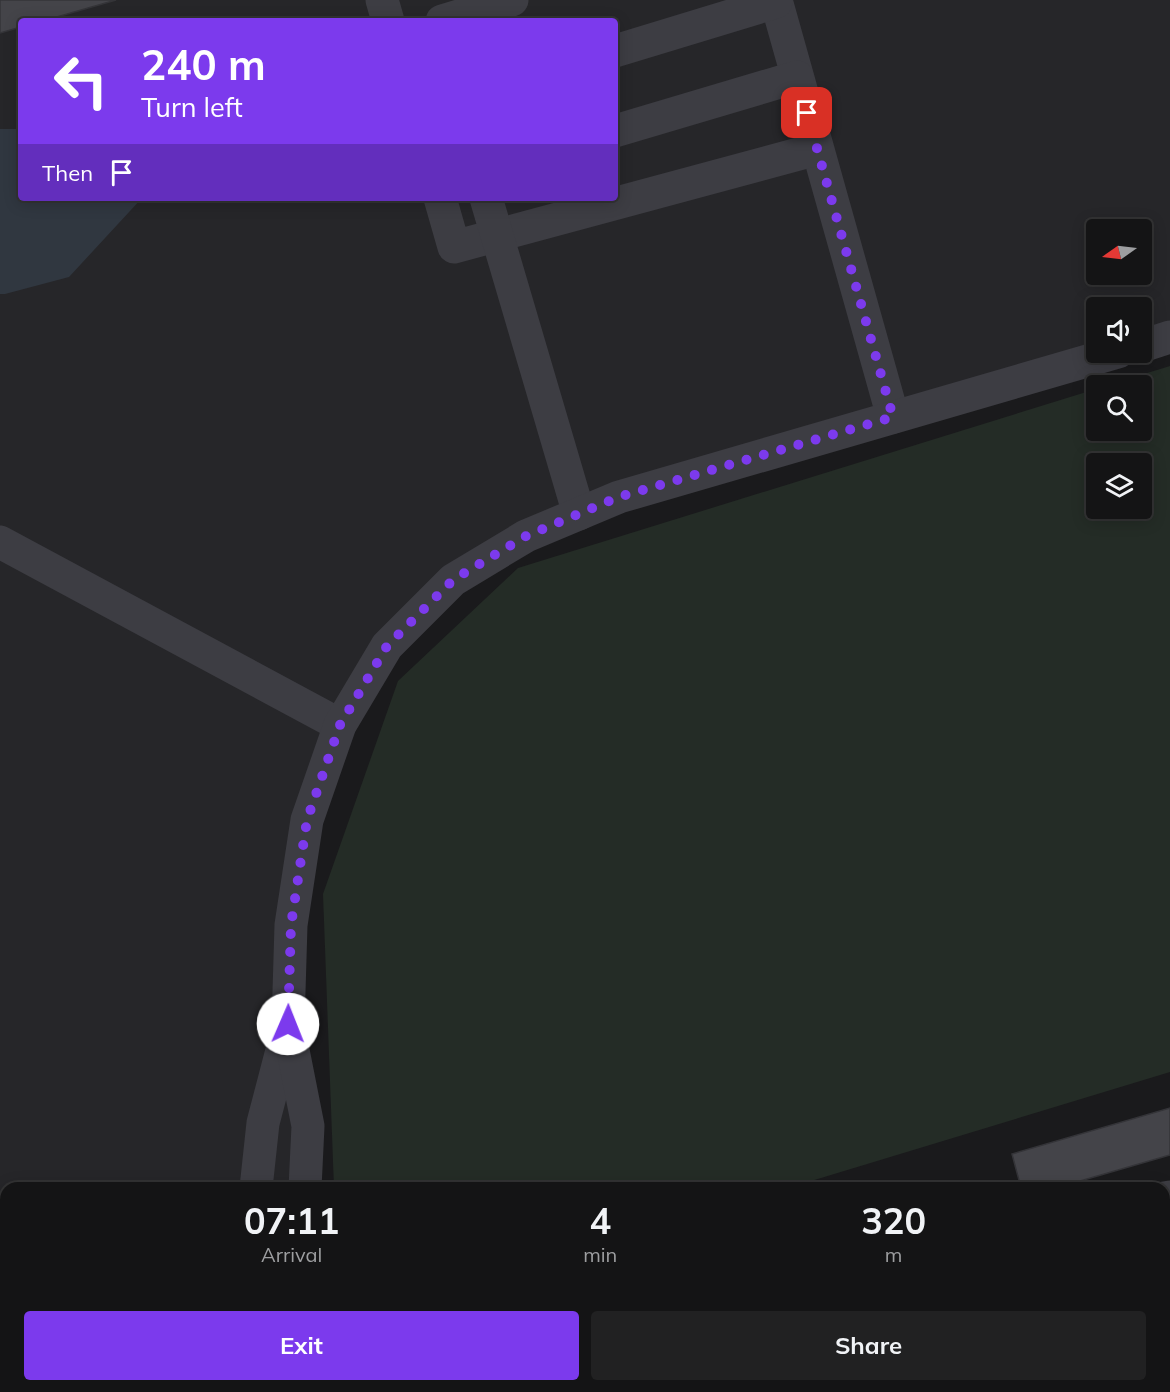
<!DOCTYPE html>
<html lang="en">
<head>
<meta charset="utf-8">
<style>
	:root { --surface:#141415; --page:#212122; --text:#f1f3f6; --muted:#9d9ea0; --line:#333334; --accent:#7c3aed }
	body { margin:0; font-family:Mulish,sans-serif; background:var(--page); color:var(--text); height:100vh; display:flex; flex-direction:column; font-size:22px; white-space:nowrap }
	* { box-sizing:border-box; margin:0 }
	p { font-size:20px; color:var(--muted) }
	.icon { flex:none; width:33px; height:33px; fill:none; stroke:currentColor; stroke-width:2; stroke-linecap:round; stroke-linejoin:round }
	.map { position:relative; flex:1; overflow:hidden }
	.side { position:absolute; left:0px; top:1182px; width:1170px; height:210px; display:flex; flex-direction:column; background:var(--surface); border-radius:18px 18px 0 0; box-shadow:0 3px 15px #0003,0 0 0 2px var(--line) }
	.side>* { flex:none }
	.top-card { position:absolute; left:18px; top:18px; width:600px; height:183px; border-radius:6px; box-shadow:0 3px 15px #0003,0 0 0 2px var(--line); background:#7c3aed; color:#fff; overflow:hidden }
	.needle { width:39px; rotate:256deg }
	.fabs { position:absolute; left:1086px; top:219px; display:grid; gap:12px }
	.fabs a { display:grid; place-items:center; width:66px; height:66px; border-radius:6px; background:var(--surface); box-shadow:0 3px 15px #0003,0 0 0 2px var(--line); font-size:30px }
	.pin { position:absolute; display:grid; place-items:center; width:51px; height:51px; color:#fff; margin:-26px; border-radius:12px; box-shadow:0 3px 9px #0006 }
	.me { position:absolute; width:66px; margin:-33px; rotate:1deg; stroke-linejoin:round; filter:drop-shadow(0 0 4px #0008) }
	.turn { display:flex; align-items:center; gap:21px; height:126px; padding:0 24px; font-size:27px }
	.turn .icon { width:78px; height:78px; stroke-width:2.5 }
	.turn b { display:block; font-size:42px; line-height:51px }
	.then { display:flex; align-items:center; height:57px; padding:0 24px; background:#0003; gap:12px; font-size:22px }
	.eta { display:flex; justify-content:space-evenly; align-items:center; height:102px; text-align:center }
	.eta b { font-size:36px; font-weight:700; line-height:42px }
	.primary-button { display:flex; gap:12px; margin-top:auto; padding:12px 24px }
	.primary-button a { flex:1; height:69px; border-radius:6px; background:var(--accent); color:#fff; font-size:24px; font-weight:700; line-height:69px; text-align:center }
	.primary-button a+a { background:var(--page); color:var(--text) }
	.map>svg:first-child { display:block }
	.built { fill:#262629; fill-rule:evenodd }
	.green { fill:#242c26; fill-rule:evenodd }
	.water { fill:#303740 }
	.building { fill:#444449; stroke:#343438; stroke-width:1.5 }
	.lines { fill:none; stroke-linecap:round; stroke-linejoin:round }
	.minor { stroke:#3d3d43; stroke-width:33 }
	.route { stroke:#7c3aed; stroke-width:10; stroke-dasharray:0 18 }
</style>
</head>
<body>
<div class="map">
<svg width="1170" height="1392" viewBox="0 0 1170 1392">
	<rect width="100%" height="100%" fill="#1a1a1c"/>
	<!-- built -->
	<path class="built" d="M 0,0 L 1170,0 L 1170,337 L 1142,346 L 1142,308 L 1096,308 L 1096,352 L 619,497 L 453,580 L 340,725 L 291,925 L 305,1188 L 6,1188 L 6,1386 L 422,1386 L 441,1392 L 0,1392 ZM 21,21 L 615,21 L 615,198 L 21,198 ZM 1096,230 L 1142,230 L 1142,274 L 1096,274 Z"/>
	<!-- green -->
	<path class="green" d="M 1170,366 L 1170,1072 L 788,1188 L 334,1188 L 323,894 L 398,681 L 518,568 L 1096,389 L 1096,430 L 1142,430 L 1142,386 L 1108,385 ZM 1096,464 L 1142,464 L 1142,508 L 1096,508 Z"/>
	<!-- water -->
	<path class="water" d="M 0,129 L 21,129 L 21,198 L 142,198 L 69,277 L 5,294 L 0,294 Z"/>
	<!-- building -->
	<g class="building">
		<path d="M 0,0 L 116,0 L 43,21 L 21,21 L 21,27 L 0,33 Z"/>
		<path d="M 1170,1108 L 1170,1155 L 1056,1188 L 1021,1188 L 1012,1154 Z"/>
		<path d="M 1167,1226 L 1170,1237 L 1170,1262 L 1164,1264 L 1164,1227 Z"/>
		<path d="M 0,1233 L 6,1247 L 6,1270 L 0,1273 Z"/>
		<path d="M 1170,1315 L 1170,1352 L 1164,1353 L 1164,1316 Z"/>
		<path d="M 605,1386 L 664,1386 L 669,1392 L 610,1392 Z"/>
		<path d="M 755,1386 L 796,1386 L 801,1392 L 759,1392 Z"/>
		<path d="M 915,1386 L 961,1386 L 963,1392 L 917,1392 Z"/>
	</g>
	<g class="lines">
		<!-- minor -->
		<g class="minor">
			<path d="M 382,0 L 388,21"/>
			<path d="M 776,0 L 893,417"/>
			<path d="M 442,21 L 512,0"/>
			<path d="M 615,51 L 776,2"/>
			<path d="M 615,131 L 797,77"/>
			<path d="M 440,198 L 454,247 L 817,149"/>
			<path d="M 486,198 L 579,514"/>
			<path d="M 1142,346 L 1170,337"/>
			<path d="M 0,542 L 340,725"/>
			<path d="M 256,1188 L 263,1123 L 286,1035"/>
			<path d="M 305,1188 L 308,1126 L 288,1025 L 291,925 L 307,820 L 340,725 L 387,646 L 453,580 L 526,536 L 619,497 L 1118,352"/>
			<path d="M 1164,1198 L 1170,1197"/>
			<path d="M 1164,1299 L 1170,1296"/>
			<path d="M 0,1382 L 6,1380"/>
			<path d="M 422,1386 L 441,1392"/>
			<path d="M 735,1386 L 740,1392"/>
			<path d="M 861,1386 L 863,1392"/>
			<path d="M 233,1392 L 234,1386"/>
			<path d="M 289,1392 L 291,1386"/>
			<path d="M 1109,1392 L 1129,1386"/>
		</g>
	</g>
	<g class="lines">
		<!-- route -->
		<path class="route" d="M 288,1024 L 291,925 L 307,820 L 340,725 L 387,646 L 453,580 L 526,536 L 619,497 L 893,417 L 807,113"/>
	</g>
</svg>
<div class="fabs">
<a><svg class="needle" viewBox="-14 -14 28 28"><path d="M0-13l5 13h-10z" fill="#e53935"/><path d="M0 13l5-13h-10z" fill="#9d9ea0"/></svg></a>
<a><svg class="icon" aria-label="sound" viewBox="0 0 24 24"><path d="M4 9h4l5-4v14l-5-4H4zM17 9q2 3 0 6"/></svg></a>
<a><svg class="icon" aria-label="search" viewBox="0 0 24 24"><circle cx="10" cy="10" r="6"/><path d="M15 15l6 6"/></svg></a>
<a><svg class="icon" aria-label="layers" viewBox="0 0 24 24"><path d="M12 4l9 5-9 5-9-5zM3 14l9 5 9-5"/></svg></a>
</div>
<div class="pin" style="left:807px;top:113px;background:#d93025"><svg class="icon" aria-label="arrive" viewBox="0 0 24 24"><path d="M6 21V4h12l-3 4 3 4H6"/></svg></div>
<svg class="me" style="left:288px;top:1024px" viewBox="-20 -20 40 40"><circle r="19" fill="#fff"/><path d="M0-13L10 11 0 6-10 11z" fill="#7c3aed"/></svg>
<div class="top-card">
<div class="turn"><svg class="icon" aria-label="left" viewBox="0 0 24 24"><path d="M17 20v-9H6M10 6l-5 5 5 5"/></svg><div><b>240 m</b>Turn left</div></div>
<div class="then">Then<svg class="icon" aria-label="arrive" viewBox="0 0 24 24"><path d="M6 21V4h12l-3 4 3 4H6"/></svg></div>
</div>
<section class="side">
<div class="eta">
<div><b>07:11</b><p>Arrival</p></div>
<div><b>4</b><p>min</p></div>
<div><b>320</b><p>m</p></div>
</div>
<div class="primary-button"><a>Exit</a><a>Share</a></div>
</section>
</div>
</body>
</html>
